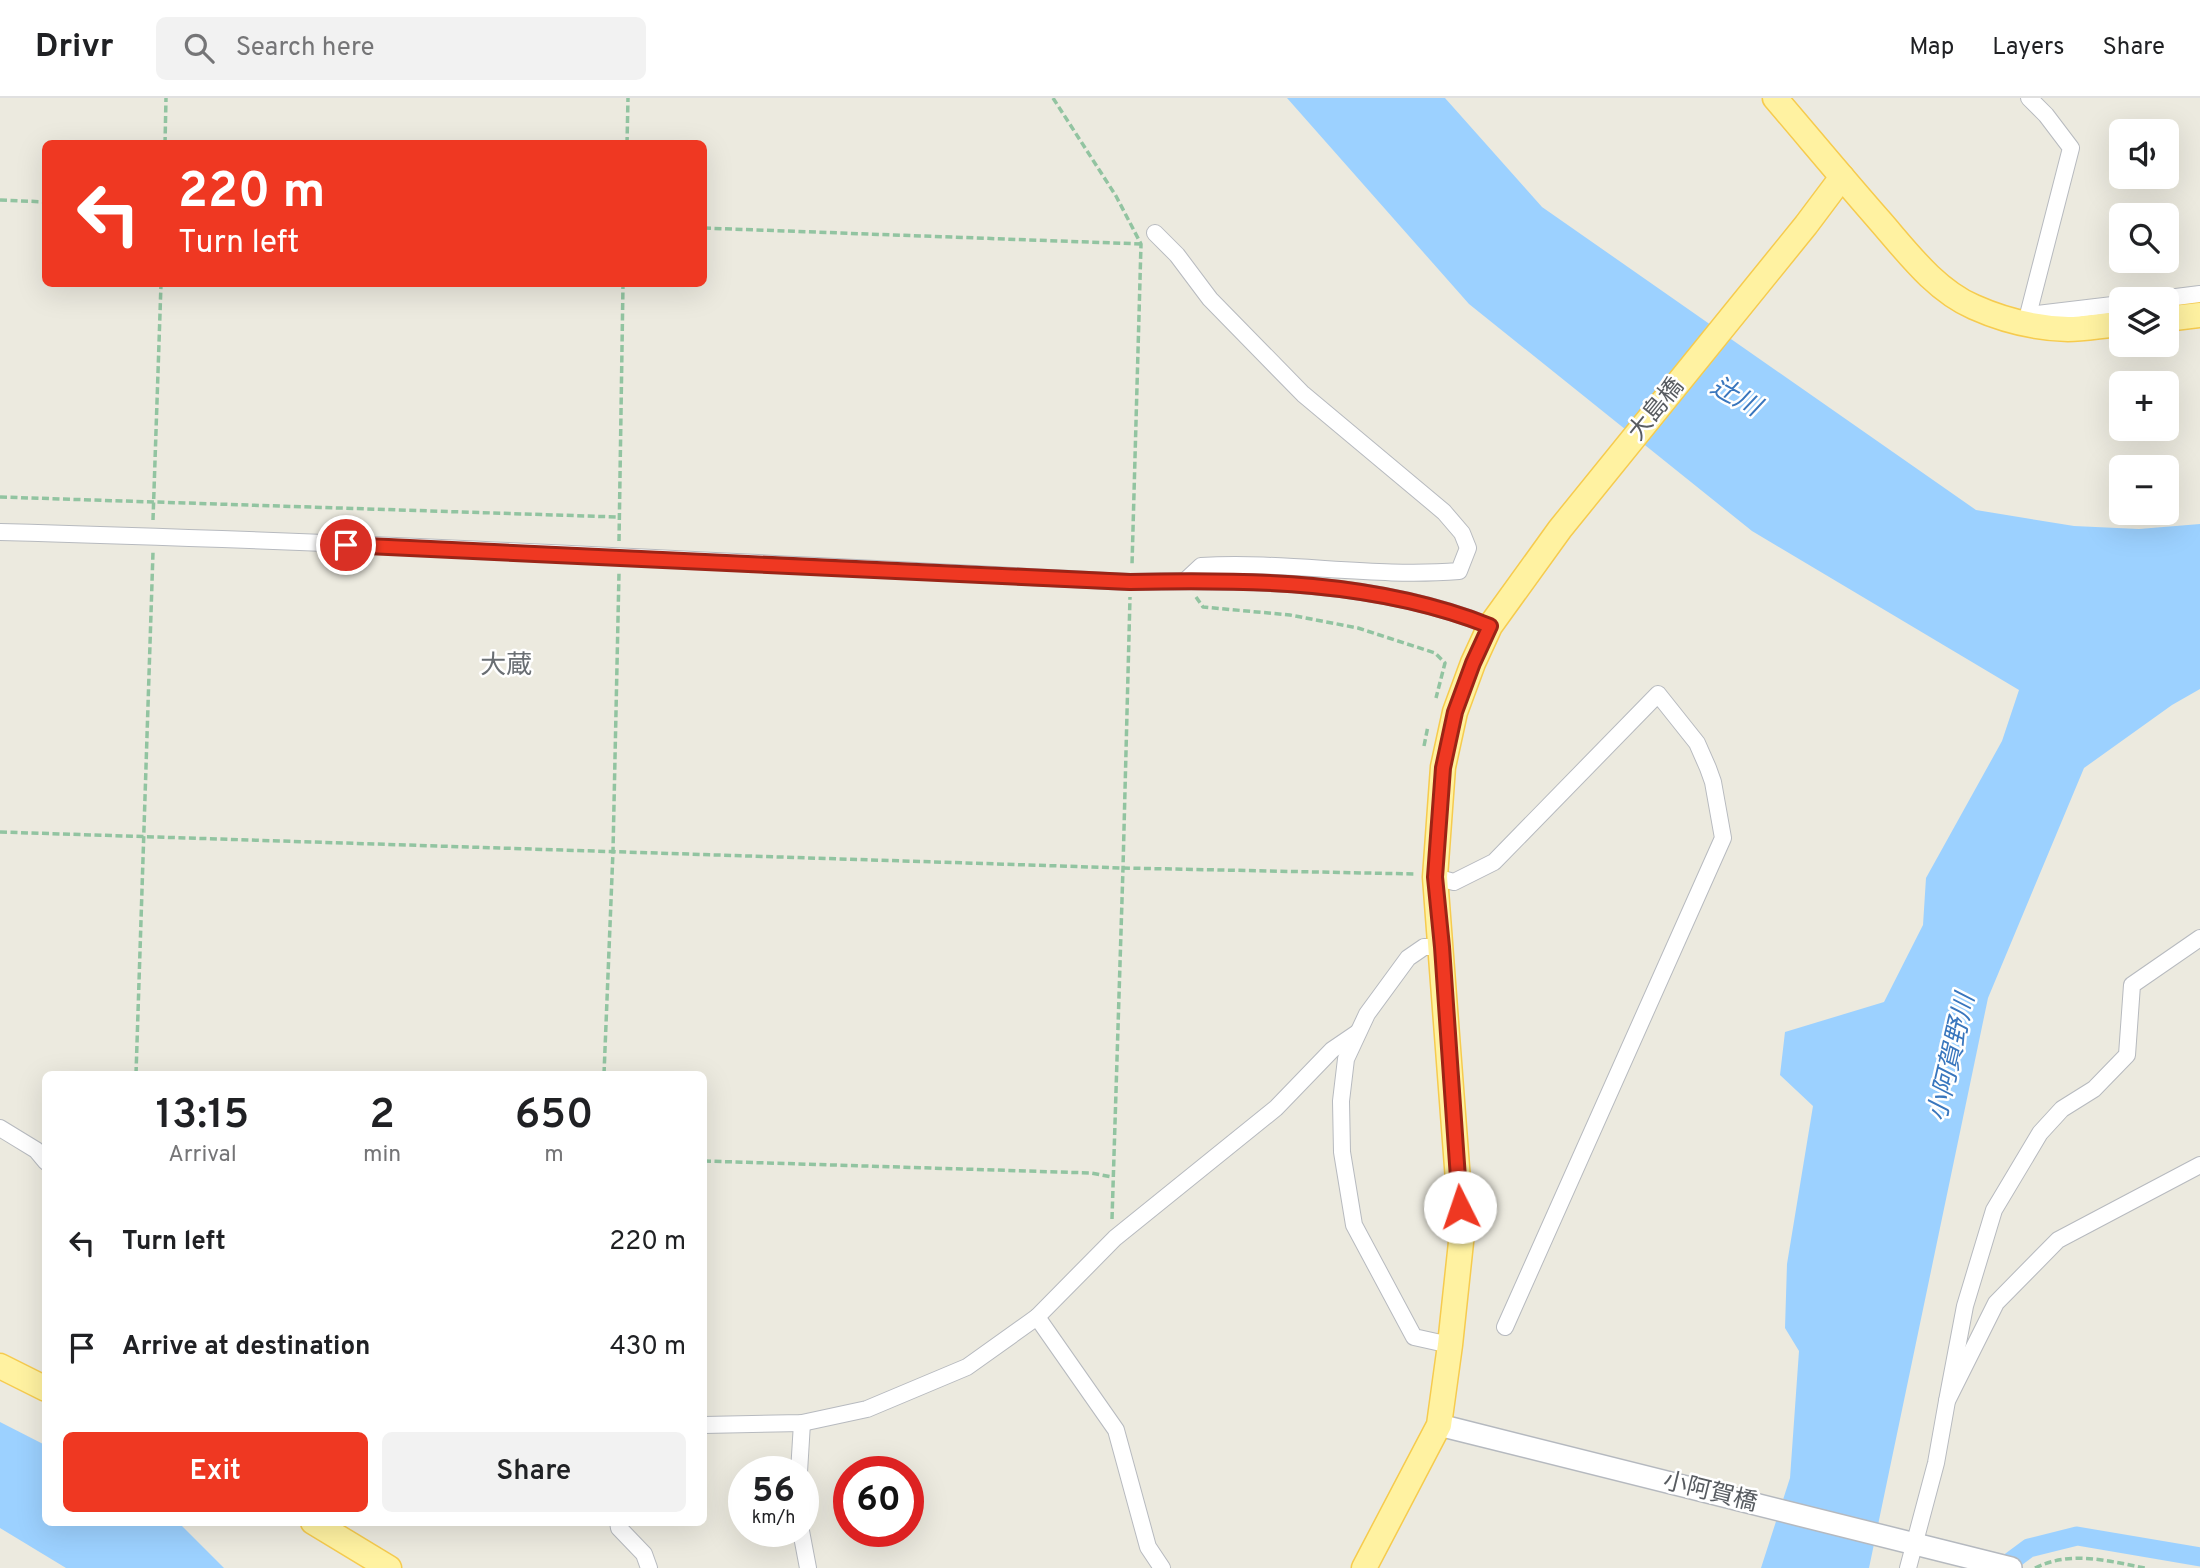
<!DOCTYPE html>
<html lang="en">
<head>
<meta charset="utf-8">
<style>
	:root { --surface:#fff; --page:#f2f2f2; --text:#202124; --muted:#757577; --line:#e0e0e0; --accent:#ef3822 }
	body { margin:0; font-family:Overpass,"Noto Sans JP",sans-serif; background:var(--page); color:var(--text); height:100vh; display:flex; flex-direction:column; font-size:26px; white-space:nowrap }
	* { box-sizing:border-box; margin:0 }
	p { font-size:23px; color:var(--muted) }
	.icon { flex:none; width:38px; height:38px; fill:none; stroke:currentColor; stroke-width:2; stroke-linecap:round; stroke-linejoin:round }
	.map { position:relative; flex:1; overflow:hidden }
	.panel { position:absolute; left:42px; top:973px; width:665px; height:455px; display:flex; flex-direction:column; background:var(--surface); border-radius:10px; box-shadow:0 7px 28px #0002 }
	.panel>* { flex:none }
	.hud { position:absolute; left:42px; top:42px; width:665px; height:147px; border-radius:10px; box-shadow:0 7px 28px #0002; background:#ef3822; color:#fff; overflow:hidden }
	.buttons { position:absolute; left:2109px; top:21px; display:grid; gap:14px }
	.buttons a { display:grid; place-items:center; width:70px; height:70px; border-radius:10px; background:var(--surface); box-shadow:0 7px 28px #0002; font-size:35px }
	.speed { position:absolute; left:728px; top:1358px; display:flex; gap:14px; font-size:35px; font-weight:700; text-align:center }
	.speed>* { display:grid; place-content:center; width:91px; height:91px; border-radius:50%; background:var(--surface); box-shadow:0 7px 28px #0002; line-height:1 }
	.speed small { font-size:18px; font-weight:400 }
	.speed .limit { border:10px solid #d22; background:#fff; color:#111 }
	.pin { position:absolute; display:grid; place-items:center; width:60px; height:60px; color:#fff; margin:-30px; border:4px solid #fff; border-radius:50%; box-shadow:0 2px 7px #0007 }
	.me { position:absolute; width:77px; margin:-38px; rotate:356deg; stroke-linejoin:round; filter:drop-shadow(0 0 5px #0008) }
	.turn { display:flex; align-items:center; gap:24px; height:147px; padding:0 21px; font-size:32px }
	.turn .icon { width:91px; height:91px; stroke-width:2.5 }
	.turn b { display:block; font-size:49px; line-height:60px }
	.eta { display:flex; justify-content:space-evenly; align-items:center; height:119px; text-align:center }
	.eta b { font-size:42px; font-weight:600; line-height:49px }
	.primary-button { display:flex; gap:14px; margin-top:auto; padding:14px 21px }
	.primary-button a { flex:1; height:80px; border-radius:10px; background:var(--accent); color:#fff; font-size:28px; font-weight:600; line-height:80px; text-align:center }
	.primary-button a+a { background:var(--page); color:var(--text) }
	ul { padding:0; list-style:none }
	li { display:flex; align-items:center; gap:21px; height:105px; padding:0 21px }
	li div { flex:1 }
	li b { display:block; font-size:26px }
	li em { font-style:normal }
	header { display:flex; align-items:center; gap:42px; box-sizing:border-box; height:98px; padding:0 35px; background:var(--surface); border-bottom:2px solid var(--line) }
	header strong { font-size:33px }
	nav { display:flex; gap:38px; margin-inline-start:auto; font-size:24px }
	.search { width:490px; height:63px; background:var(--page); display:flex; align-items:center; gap:18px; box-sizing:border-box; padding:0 24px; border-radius:10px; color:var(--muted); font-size:26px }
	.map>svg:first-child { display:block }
	.water { fill:#9cd1ff }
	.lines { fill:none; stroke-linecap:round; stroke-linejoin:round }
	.canal { stroke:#9cd1ff; stroke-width:19 }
	.street-casing { stroke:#b7babf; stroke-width:18 }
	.secondary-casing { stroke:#b5b9bf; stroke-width:24 }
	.primary-casing { stroke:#f6cb4e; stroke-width:27 }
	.path { stroke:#92c4a1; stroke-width:3.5; stroke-dasharray:7 3.5; stroke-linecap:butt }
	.street { stroke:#fff; stroke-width:16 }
	.secondary { stroke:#fff; stroke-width:21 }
	.primary { stroke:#fff2a1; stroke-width:24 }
	.route-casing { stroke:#9b2416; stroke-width:18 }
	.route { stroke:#ef3822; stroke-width:12 }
	.labels { text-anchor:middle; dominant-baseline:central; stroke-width:5; stroke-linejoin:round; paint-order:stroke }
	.street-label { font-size:24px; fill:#585c61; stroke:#fff }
	.water-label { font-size:26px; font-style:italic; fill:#3976bd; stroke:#fff }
	.neighbourhood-label { font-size:26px; fill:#696e73; stroke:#fff }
</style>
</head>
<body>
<header>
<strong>Drivr</strong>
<div class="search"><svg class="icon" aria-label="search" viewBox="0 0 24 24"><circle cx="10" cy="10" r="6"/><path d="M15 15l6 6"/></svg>Search here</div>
<nav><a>Map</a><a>Layers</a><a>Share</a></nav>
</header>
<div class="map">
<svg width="2200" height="1470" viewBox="0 0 2200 1470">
	<rect width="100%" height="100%" fill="#eceadf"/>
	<!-- water -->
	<g class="water">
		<path d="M 1287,0 L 1445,0 L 1542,109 L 1976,412 L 2074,428 L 2139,431 L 2200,426 L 2200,591 L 2172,607 L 2084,670 L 1988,900 L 1869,1470 L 1761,1470 L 1790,1380 L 1799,1253 L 1785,1230 L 1787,1166 L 1813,1008 L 1780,977 L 1785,934 L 1884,904 L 1923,827 L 1926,780 L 2002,643 L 2019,592 L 1752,433 L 1469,206 Z"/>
		<path d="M 0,1324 L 45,1347 L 46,1424 L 179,1425 L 224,1470 L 66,1470 L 0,1430 Z"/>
	</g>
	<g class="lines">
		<!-- canal -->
		<path class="canal" d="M 2002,1470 L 2029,1450 L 2077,1438 L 2200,1459"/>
		<defs>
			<g id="street">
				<path d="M 2029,0 L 2046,17 L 2071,50 L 2028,217 L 2035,228"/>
				<path d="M 1155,135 L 1177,157 L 1210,201 L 1303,296 L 1444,414 L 1462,435 L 1468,450 L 1459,473 C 1373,480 1287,463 1201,468 L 1186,482"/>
				<path d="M 2160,201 L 2200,196"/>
				<path d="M 2028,217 L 2121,206"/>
				<path d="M 0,434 C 377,444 754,465 1130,484 C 1248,481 1379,483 1490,528"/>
				<path d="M 1435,779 L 1454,784 L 1494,764 L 1658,596 L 1697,645 L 1708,670 L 1713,684 L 1723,740 L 1505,1229"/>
				<path d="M 1442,849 L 1424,849 L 1408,860 L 1367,916 L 1346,961 L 1341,1003 L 1342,1054 L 1354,1127 L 1414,1239 L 1450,1247"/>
				<path d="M 0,1030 L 36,1052 L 46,1064"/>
				<path d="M 1037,1219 L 1116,1332 L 1148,1449 L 1162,1470"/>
				<path d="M 1947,1303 L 1965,1208 L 1994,1112 L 2040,1035 L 2062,1011 L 2094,991 L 2127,957 L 2132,887 L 2200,840"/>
				<path d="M 704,1327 L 802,1325 L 867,1311 L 967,1269 L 1037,1219 L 1115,1140 L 1276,1010 L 1332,952 L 1357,935"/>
				<path d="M 799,1374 L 802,1325"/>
				<path d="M 618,1424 L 619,1430 L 644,1456 L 649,1470"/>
				<path d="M 801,1433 L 808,1470"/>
				<path d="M 1908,1470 L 1936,1365 L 1947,1303 L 1996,1205 L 2058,1142 L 2200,1067"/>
			</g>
			<path id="secondary" d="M 1439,1327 L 2011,1470"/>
			<g id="primary">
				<path d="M 1775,0 C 1810,41 1844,82 1880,123 C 1907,154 1935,192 1974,209 C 2003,222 2035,230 2068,231 C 2085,231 2104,227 2121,226"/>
				<path d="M 2166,221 L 2200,217"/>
				<path d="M 0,1268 L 46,1291"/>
				<path d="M 313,1424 L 389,1470"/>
				<path d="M 1364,1470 L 1439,1327 L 1450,1247 L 1462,1135 L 1435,779 L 1443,669 L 1455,614 L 1473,565 L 1490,528 L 1560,431 L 1806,127 L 1842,79"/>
			</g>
		</defs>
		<!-- street casing -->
		<use href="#street" class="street-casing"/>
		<!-- secondary casing -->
		<use href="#secondary" class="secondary-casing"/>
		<!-- primary casing -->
		<use href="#primary" class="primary-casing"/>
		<!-- path -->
		<g class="path">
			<path d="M 1053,0 L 1116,98 L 1141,146 L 1132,467"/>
			<path d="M 165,46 L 166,0"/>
			<path d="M 627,46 L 628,0"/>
			<path d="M 0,102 L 46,104"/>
			<path d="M 704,130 L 1141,146"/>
			<path d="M 0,399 L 617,419"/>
			<path d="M 153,422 L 161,186"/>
			<path d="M 619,443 L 623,186"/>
			<path d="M 1196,499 L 1203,509 L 1290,517 L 1358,530 L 1435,555 L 1445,565 L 1436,600"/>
			<path d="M 1424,648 L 1428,628"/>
			<path d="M 0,734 L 1123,770 L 1415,776"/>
			<path d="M 136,976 L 153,454"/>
			<path d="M 604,976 L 613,753 L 619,475"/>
			<path d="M 704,1063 L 1091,1075 L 1112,1079"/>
			<path d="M 1112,1121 L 1123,770 L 1130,499"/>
			<path d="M 2035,1470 C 2071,1452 2108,1463 2145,1470"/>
		</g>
		<!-- street -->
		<use href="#street" class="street"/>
		<!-- secondary -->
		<use href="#secondary" class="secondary"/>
		<!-- primary -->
		<use href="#primary" class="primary"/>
	</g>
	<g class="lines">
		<defs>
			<path id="route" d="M 346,447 L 1130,484 C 1250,481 1377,483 1490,528 L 1473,565 L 1455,614 L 1443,670 L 1435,779 L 1442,849 L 1460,1109"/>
		</defs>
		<!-- route casing -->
		<use href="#route" class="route-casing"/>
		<!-- route -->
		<use href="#route" class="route"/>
	</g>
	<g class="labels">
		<!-- street labels -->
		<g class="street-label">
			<text transform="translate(1657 312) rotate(-51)">大島橋</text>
			<text transform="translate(1710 1395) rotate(14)">小阿賀橋</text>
		</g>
		<!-- water labels -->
		<g class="water-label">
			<text transform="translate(1735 300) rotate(29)">辻川</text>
			<text transform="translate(1953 960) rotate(-77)">小阿賀野川</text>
		</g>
		<!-- neighbourhood labels -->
		<g class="neighbourhood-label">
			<text x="506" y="568">大蔵</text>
		</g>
	</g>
</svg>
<div class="buttons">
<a><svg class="icon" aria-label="sound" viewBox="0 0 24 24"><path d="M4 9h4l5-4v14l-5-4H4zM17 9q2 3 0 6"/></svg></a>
<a><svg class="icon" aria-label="search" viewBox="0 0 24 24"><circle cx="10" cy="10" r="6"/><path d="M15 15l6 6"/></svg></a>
<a><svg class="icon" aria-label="layers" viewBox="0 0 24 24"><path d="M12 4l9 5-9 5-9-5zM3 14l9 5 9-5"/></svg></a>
<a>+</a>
<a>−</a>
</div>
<div class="speed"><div>56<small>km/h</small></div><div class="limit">60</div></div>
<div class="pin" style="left:346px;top:447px;background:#d93025"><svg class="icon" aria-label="arrive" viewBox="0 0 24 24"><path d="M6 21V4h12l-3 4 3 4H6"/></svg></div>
<svg class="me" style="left:1460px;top:1109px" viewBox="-20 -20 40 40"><circle r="19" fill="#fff"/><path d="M0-13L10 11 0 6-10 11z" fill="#ef3822"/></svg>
<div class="hud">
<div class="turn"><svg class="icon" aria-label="left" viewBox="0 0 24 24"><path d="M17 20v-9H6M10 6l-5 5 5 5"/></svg><div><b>220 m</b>Turn left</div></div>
</div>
<section class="panel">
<div class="eta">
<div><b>13:15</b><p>Arrival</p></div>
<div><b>2</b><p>min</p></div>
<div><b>650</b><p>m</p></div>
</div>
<ul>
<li><svg class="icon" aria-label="left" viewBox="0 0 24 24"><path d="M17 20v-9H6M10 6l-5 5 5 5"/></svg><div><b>Turn left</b></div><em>220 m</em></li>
<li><svg class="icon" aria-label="arrive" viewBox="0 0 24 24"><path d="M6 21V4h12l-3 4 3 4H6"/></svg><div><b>Arrive at destination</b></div><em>430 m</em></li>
</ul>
<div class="primary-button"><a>Exit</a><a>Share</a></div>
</section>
</div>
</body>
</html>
